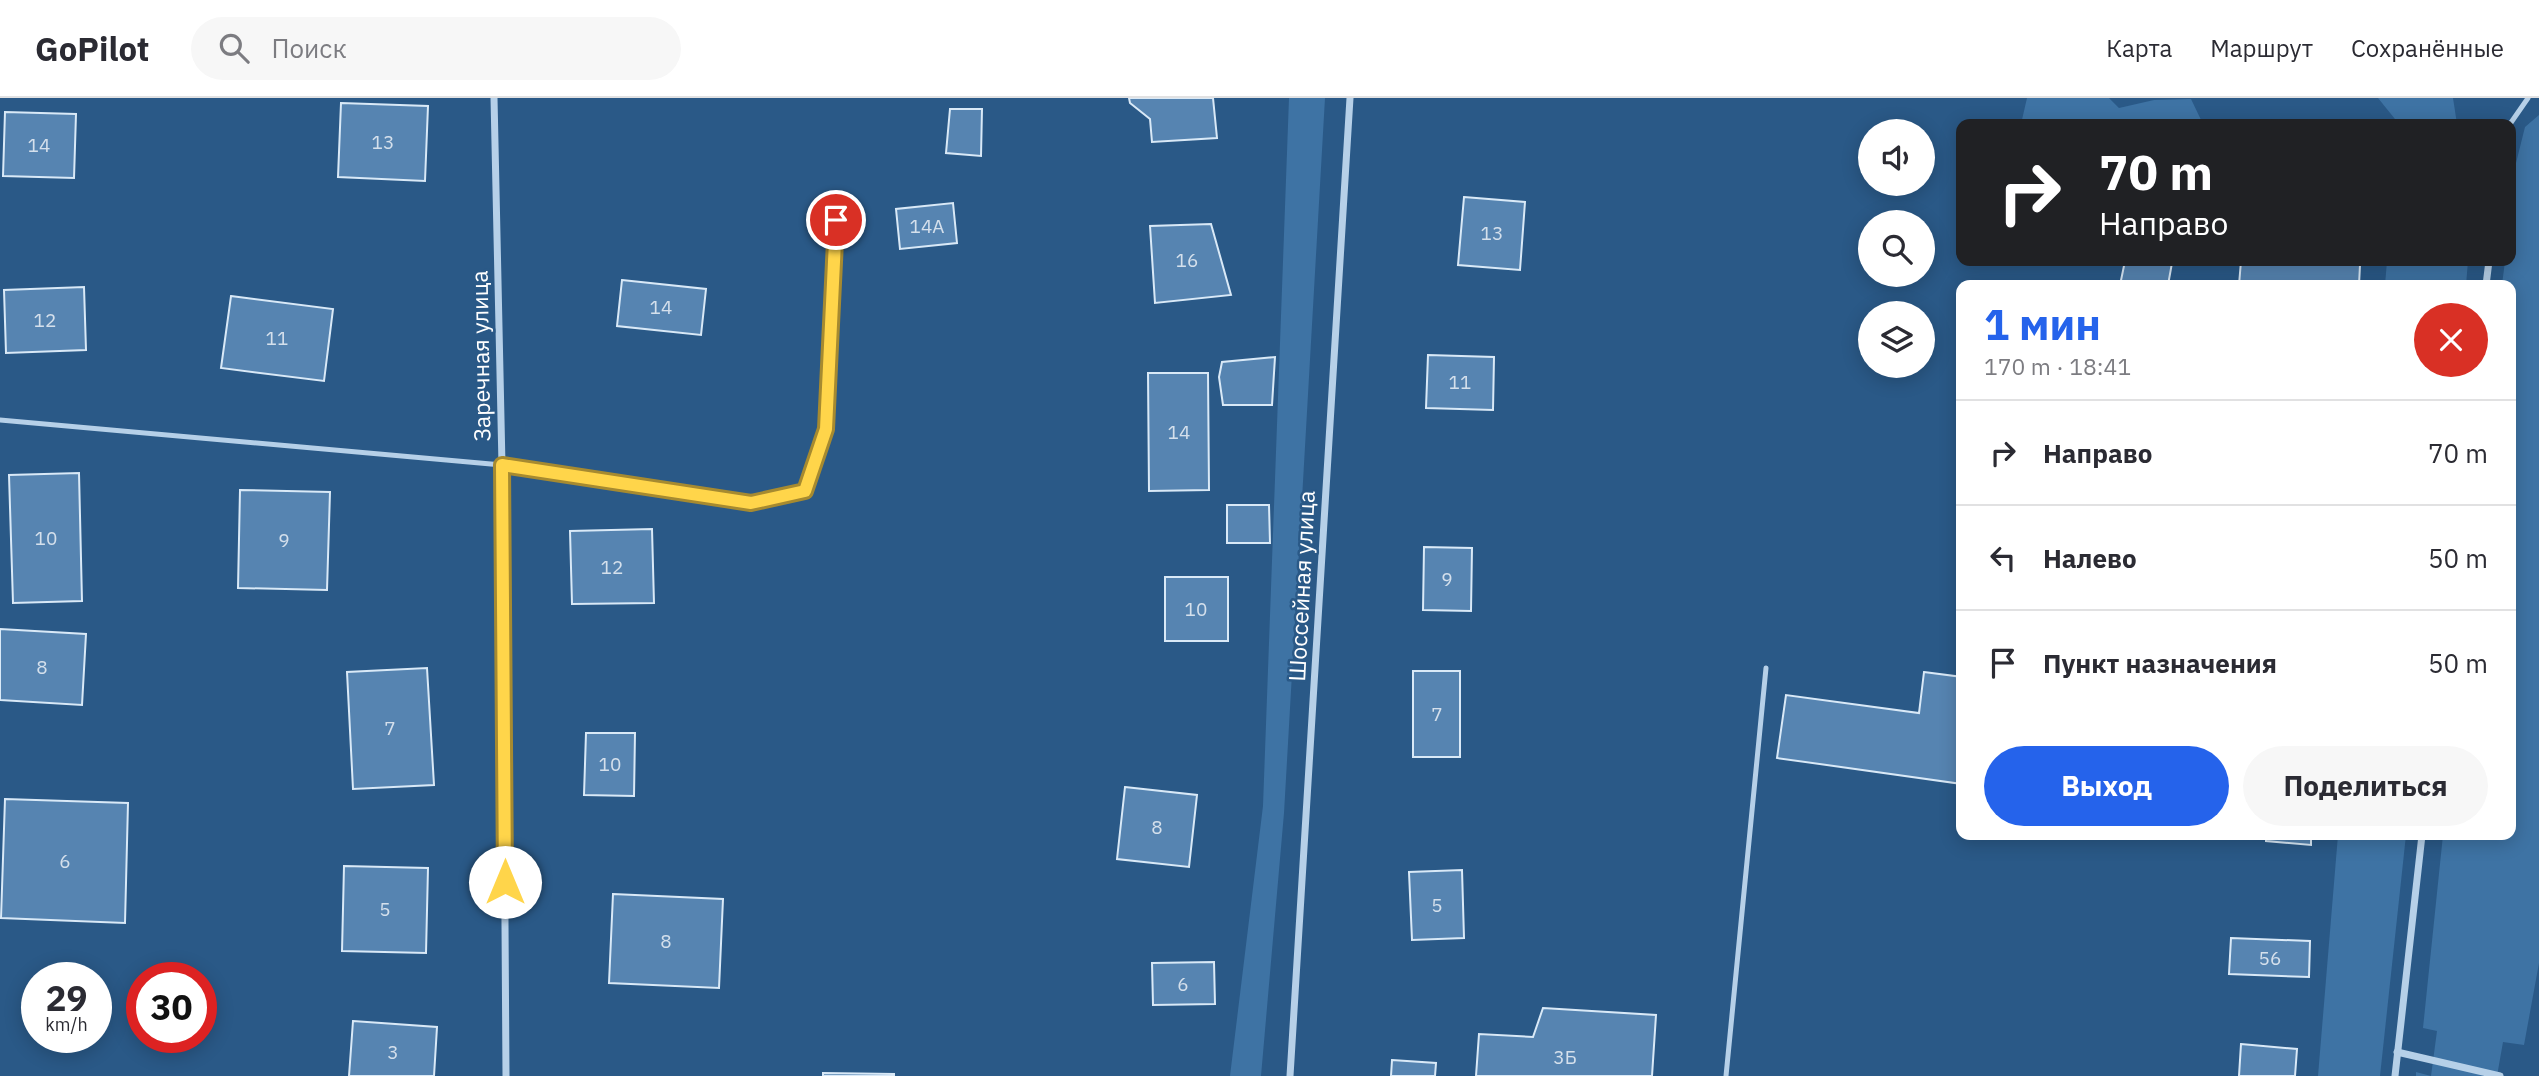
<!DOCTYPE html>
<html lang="ru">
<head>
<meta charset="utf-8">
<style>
	:root { --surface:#fff; --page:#f7f7f7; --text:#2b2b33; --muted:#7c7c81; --line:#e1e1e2; --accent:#2563eb }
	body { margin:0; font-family:"IBM Plex Sans",sans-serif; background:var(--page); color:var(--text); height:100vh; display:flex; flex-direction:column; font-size:26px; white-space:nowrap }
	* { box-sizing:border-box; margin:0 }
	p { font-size:23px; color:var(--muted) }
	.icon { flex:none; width:38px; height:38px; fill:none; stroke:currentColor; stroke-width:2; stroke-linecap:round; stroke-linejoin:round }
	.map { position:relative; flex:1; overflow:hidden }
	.details { position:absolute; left:1956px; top:182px; width:560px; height:560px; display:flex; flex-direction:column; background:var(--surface); border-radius:14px; box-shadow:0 4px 18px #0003 }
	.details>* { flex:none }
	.guide { position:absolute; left:1956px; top:21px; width:560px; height:147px; border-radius:14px; box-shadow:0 4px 18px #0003; background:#202124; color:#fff; overflow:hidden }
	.tools { position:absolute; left:1858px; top:21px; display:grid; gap:14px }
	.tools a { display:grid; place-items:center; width:77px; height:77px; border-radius:50%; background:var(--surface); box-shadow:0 4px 18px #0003; font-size:35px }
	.speed { position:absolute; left:21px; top:864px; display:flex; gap:14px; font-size:35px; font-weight:700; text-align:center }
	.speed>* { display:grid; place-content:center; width:91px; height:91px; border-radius:50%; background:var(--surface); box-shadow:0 4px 18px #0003; line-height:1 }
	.speed small { font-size:18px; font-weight:400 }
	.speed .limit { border:10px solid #d22; background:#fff; color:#111 }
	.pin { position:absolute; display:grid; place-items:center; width:60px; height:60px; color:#fff; margin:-30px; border:4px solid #fff; border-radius:50%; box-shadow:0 2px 7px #0007 }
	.me { position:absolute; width:77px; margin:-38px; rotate:0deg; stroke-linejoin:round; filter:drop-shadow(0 0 5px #0008) }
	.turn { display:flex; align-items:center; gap:24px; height:147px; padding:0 28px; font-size:32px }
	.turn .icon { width:91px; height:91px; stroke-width:2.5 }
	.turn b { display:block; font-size:49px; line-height:60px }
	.round { display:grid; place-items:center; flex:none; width:74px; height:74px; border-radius:37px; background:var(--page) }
	.head { display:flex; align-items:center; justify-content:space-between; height:119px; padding:0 28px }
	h1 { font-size:42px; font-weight:800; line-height:52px; color:var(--accent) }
	.button { display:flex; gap:14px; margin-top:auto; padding:14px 28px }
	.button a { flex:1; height:80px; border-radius:42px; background:var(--accent); color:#fff; font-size:28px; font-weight:800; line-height:80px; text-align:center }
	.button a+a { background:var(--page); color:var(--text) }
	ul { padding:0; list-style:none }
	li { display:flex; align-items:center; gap:21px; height:105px; padding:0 28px; border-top:2px solid var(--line) }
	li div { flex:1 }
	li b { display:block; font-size:26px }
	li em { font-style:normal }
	header { display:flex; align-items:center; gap:42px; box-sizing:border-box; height:98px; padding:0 35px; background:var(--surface); border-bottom:2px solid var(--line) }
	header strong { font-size:33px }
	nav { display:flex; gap:38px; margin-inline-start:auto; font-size:24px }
	.search { width:490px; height:63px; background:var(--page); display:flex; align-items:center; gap:18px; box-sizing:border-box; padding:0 24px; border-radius:38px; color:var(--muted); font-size:26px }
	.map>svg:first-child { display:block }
	.green { fill:#3e73a4 }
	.building { fill:#5684b1; stroke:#d9e9f7; stroke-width:2 }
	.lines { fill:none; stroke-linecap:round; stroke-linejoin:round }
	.service { stroke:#b6d0e8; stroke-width:5 }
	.minor { stroke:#b6d0e8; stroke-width:7 }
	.route-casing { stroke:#a68a30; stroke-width:18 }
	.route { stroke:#ffd54a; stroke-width:12 }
	.labels { text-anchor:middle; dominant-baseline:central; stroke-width:5; stroke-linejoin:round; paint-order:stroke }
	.number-label { font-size:19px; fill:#d5e0ec }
	.street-label { font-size:23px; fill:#fff; stroke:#2a5987 }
</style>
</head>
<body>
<header>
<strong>GoPilot</strong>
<div class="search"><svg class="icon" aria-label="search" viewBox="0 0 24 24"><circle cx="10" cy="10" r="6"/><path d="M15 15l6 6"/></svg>Поиск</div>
<nav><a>Карта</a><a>Маршрут</a><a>Сохранённые</a></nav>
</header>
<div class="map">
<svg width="2539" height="978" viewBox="0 0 2539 978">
	<rect width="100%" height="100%" fill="#2a5987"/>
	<!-- green -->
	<g class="green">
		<path d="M 1289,0 L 1325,0 L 1284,715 L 1261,978 L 1230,978 L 1263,708 Z"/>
		<path d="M 2027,0 L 2109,0 L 2119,10 L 2154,2 L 2191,1 L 2203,26 L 2021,26 Z"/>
		<path d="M 2378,0 L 2453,0 L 2457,26 L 2399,26 Z"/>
		<path d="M 2539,17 L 2539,865 L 2524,947 L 2503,944 L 2497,978 L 2416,978 L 2416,974 L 2431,978 L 2437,933 L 2423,930 L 2443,737 L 2511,737 L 2511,187 L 2502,187 L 2505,163 L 2511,163 L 2511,103 L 2514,73 L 2525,29 Z"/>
		<path d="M 2387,163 L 2468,163 L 2466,187 L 2385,187 Z"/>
		<path d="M 2338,737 L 2406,737 L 2380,978 L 2318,978 Z"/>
	</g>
	<!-- building -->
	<g class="building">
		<path d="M 1129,0 L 1213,0 L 1217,40 L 1152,44 L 1150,21 L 1130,5 Z"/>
		<path d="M 341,5 L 428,8 L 425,83 L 338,79 Z"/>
		<path d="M 950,11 L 982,11 L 981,58 L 946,55 Z"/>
		<path d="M 5,14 L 76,16 L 74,80 L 3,78 Z"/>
		<path d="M 1464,99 L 1525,104 L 1520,172 L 1458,167 Z"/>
		<path d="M 953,105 L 957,145 L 900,151 L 896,111 Z"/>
		<path d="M 1211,126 L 1231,197 L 1155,205 L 1150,128 Z"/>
		<path d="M 2125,163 L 2172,165 L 2168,187 L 2120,187 Z"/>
		<path d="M 2241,163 L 2360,167 L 2359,187 L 2239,187 Z"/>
		<path d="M 622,182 L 706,191 L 701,237 L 617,228 Z"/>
		<path d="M 84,189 L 86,252 L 6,255 L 4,192 Z"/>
		<path d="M 231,198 L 333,211 L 324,283 L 221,270 Z"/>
		<path d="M 1428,257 L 1494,259 L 1493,312 L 1426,310 Z"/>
		<path d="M 1275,259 L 1272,307 L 1223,307 L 1219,279 L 1222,264 Z"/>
		<path d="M 1148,275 L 1208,275 L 1209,392 L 1149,393 Z"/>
		<path d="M 79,375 L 82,503 L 13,505 L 9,377 Z"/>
		<path d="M 240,392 L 330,394 L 327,492 L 238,490 Z"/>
		<path d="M 1227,407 L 1269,407 L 1270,445 L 1227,445 Z"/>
		<path d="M 652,431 L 654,505 L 572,506 L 570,433 Z"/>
		<path d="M 1424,449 L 1472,450 L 1471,513 L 1423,512 Z"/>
		<rect x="1165" y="479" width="63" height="64"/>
		<path d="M 0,531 L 86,536 L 82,607 L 0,602 Z"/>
		<path d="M 427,570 L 434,687 L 353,691 L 347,574 Z"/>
		<rect x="1413" y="573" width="47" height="86"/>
		<path d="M 1924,574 L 1962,579 L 1962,686 L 1777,660 L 1786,597 L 1919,615 Z"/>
		<path d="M 586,635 L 635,635 L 634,698 L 584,697 Z"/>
		<path d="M 1125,689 L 1197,697 L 1189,769 L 1117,761 Z"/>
		<path d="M 5,701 L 128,705 L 125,825 L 1,820 Z"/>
		<path d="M 2266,737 L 2311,737 L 2311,747 L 2266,743 Z"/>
		<path d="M 344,768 L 428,770 L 426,855 L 342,853 Z"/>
		<path d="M 1462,772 L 1464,840 L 1412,842 L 1409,774 Z"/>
		<path d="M 613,796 L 723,801 L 719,890 L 609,885 Z"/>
		<path d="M 2231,840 L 2310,843 L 2309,879 L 2229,876 Z"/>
		<path d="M 1214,864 L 1215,906 L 1153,907 L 1152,865 Z"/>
		<path d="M 1543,910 L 1656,917 L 1652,978 L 1476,978 L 1479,936 L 1533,939 Z"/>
		<path d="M 353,923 L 437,929 L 434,978 L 349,978 Z"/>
		<path d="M 2241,946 L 2297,951 L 2295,978 L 2239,978 Z"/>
		<path d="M 1392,962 L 1436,965 L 1435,978 L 1391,978 Z"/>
		<path d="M 823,975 L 894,976 L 894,978 L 823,978 Z"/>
	</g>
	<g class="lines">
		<!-- service -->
		<g class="service">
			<path d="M 2510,26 L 2528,0"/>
			<path d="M 0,322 L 502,367 L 751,405 L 805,393 L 826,331 L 837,95"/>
			<path d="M 1726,978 L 1766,570"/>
		</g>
		<!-- minor -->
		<g class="minor">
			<path d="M 494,0 L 502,367 L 506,978"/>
			<path d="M 2486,187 L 2489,163"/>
			<path d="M 2397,954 L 2500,978"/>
			<path d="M 1290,978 L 1350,0"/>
			<path d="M 2395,978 L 2422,737"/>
		</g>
	</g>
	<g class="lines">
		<defs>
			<path id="route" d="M 505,784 L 502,367 L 751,405 L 805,393 L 826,331 L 836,122"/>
		</defs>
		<!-- route casing -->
		<use href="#route" class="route-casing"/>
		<!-- route -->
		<use href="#route" class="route"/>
	</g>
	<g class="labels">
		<!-- number labels -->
		<g class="number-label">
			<text x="383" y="44">13</text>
			<text x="39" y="47">14</text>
			<text x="927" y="128">14А</text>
			<text x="1492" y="135">13</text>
			<text x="1187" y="162">16</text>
			<text x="661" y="209">14</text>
			<text x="45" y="222">12</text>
			<text x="277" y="240">11</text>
			<text x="1460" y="284">11</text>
			<text x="1179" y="334">14</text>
			<text x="46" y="440">10</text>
			<text x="284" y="442">9</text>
			<text x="612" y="469">12</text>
			<text x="1447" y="481">9</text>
			<text x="1196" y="511">10</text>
			<text x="42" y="569">8</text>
			<text x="1437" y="616">7</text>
			<text x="390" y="630">7</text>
			<text x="610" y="666">10</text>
			<text x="1157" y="729">8</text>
			<text x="65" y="763">6</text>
			<text x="1437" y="807">5</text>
			<text x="385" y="811">5</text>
			<text x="666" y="843">8</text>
			<text x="2270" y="860">56</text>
			<text x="1183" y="886">6</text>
			<text x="393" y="954">3</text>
			<text x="1565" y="959">3Б</text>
		</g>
		<!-- street labels -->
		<g class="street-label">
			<text transform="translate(480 258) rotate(-91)">Заречная улица</text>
			<text transform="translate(1301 488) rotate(-87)">Шоссейная улица</text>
		</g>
	</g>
</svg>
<div class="tools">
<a><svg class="icon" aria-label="sound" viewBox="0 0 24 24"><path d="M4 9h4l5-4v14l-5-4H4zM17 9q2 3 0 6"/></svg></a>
<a><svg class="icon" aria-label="search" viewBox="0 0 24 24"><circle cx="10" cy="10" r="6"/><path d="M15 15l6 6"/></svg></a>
<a><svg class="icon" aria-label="layers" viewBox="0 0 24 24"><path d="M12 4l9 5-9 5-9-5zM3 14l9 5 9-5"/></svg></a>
</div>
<div class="speed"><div>29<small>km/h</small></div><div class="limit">30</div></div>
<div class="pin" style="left:836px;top:122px;background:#d93025"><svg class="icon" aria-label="arrive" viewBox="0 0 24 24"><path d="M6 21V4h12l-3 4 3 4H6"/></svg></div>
<svg class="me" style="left:505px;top:784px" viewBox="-20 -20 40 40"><circle r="19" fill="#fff"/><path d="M0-13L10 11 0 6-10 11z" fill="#ffd54a"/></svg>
<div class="guide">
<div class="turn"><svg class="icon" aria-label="right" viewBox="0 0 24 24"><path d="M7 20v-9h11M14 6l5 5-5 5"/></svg><div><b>70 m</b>Направо</div></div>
</div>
<section class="details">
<div class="head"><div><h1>1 мин</h1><p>170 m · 18:41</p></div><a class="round" style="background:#d93025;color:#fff"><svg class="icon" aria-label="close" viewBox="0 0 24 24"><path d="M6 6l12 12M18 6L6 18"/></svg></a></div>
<ul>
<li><svg class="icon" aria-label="right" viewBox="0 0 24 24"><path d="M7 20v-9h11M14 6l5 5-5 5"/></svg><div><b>Направо</b></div><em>70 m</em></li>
<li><svg class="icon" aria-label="left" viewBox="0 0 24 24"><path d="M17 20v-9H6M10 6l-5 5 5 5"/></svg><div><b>Налево</b></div><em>50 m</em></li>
<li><svg class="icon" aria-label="arrive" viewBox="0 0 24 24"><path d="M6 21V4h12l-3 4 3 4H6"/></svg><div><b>Пункт назначения</b></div><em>50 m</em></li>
</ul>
<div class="button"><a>Выход</a><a>Поделиться</a></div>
</section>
</div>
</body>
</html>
